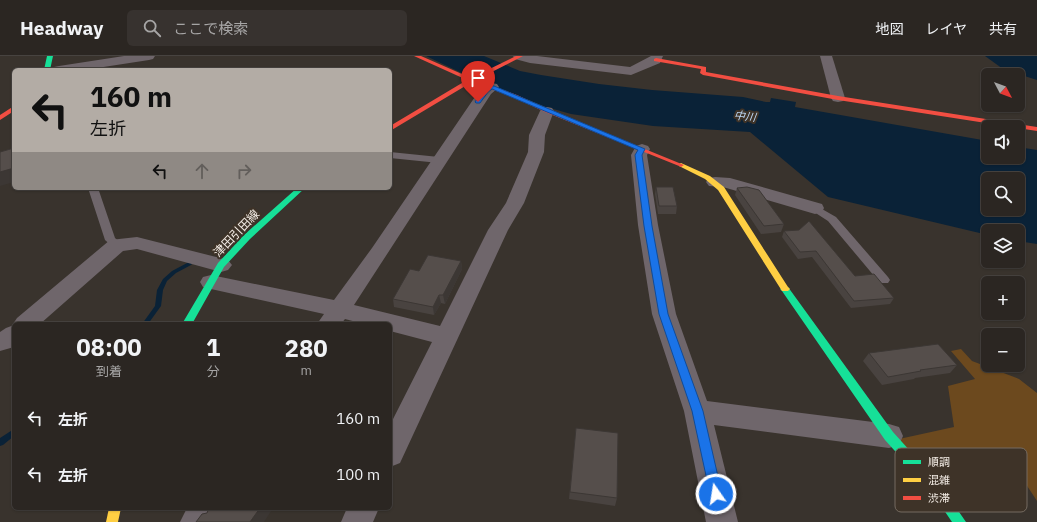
<!DOCTYPE html>
<html lang="ja">
<head>
<meta charset="utf-8">
<style>
	:root { --surface:#2b2622; --page:#37322f; --text:#f1f3f6; --muted:#a6a5a5; --line:#474340 }
	body { margin:0; font-family:"IBM Plex Sans","Noto Sans JP",sans-serif; background:var(--page); color:var(--text); height:100vh; display:flex; flex-direction:column; font-size:15px; white-space:nowrap }
	* { box-sizing:border-box; margin:0 }
	p { font-size:13px; color:var(--muted) }
	.icon { flex:none; width:22px; height:22px; fill:none; stroke:currentColor; stroke-width:2; stroke-linecap:round; stroke-linejoin:round }
	.map { position:relative; flex:1; overflow:hidden }
	.side { position:absolute; left:12px; top:266px; width:380px; height:188px; display:flex; flex-direction:column; background:var(--surface); border-radius:6px; box-shadow:0 1px 3px #0004,0 0 0 1px var(--line) }
	.side>* { flex:none }
	.hud { position:absolute; left:12px; top:12px; width:380px; height:122px; border-radius:6px; box-shadow:0 1px 3px #0004,0 0 0 1px var(--line); background:#b3aca5; color:#111; overflow:hidden }
	.needle { width:26px; rotate:131deg }
	.buttons { position:absolute; left:981px; top:12px; display:grid; gap:8px }
	.buttons a { display:grid; place-items:center; width:44px; height:44px; border-radius:6px; background:var(--surface); box-shadow:0 1px 3px #0004,0 0 0 1px var(--line); font-size:20px }
	.pin { position:absolute; display:grid; place-items:center; width:34px; height:34px; color:#fff; margin:-41px -17px; border-radius:50% 50% 50% 0; rotate:-45deg; box-shadow:0 0 4px #0007 }
	.pin .icon { rotate:45deg }
	.me { position:absolute; width:44px; margin:-22px; rotate:347deg; stroke-linejoin:round; filter:drop-shadow(0 0 3px #0008) }
	.turn { display:flex; align-items:center; gap:14px; height:84px; padding:0 12px; font-size:18px }
	.turn .icon { width:52px; height:52px; stroke-width:2.5 }
	.turn b { display:block; font-size:28px; line-height:34px }
	.lanes { display:flex; align-items:center; height:38px; padding:0 12px; background:#0003; justify-content:center; gap:20px; direction:ltr }
	.lanes .off { opacity:.35 }
	.eta { display:flex; justify-content:space-evenly; align-items:center; height:68px; text-align:center }
	.eta b { font-size:24px; font-weight:700; line-height:28px }
	ul { padding:0; list-style:none }
	li { display:flex; align-items:center; gap:12px; height:56px; padding:0 12px }
	li div { flex:1 }
	li b { display:block; font-size:15px }
	li em { font-style:normal }
	header { display:flex; align-items:center; gap:24px; box-sizing:border-box; height:56px; padding:0 20px; background:var(--surface); border-bottom:1px solid var(--line) }
	header strong { font-size:19px }
	nav { display:flex; gap:22px; margin-inline-start:auto; font-size:14px }
	.search { width:280px; height:36px; background:var(--page); display:flex; align-items:center; gap:10px; box-sizing:border-box; padding:0 14px; border-radius:6px; color:var(--muted); font-size:15px }
	.map>svg:first-child { display:block }
	.green { fill:#6c491e }
	.water { fill:#0a2237; fill-rule:evenodd }
	.lines { fill:none; stroke-linecap:round; stroke-linejoin:round }
	.stream { fill:#0a2237; fill-rule:evenodd }
	.lane { fill:#6f666b; fill-rule:evenodd }
	.street { fill:#6f666b; fill-rule:evenodd }
	.fast { fill:#16e098; fill-rule:evenodd }
	.slow { fill:#ffcf43; fill-rule:evenodd }
	.jam { fill:#f24e42; fill-rule:evenodd }
	.wall { fill:#494340 }
	.shaded-wall { fill:#3c3734 }
	.building { fill:#554e4b; stroke:#3c3734 }
	.route { fill:#1a73e8; stroke:#114b97 }
	.labels { text-anchor:middle; dominant-baseline:central; stroke-width:4; stroke-linejoin:round; paint-order:stroke }
	.far-water-label { font-size:11px; font-style:italic; fill:#bfdbf8; stroke:#3e3328 }
	.street-label { font-size:12px; fill:#f4ede6; stroke:#3e3328 }
	.key { fill:#3e3328; stroke:#756b61; stroke-width:1 }
	.key-label { font-size:11px; fill:#f4ede6 }
</style>
</head>
<body>
<header>
<strong>Headway</strong>
<div class="search"><svg class="icon" aria-label="search" viewBox="0 0 24 24"><circle cx="10" cy="10" r="6"/><path d="M15 15l6 6"/></svg>ここで検索</div>
<nav><a>地図</a><a>レイヤ</a><a>共有</a></nav>
</header>
<div class="map">
<svg width="1037" height="466" viewBox="0 0 1037 466">
	<rect width="100%" height="100%" fill="#39332d"/>
	<!-- green -->
	<path class="green" d="M 961,293 L 972,305 L 1019,323 L 1037,337 L 1037,445 L 1020,419 L 944,434 L 899,383 L 954,371 L 948,330 L 975,323 L 951,295 Z"/>
	<!-- water -->
	<g class="water">
		<path d="M 426,0 L 484,0 L 520,15 L 541,19 L 599,28 L 652,34 L 743,41 L 766,46 L 770,46 L 771,42 L 796,46 L 795,51 L 988,85 L 988,101 L 1018,101 L 1018,91 L 1037,94 L 1037,188 L 1018,185 L 1018,175 L 988,175 L 988,179 L 828,141 L 750,76 L 653,70 L 571,58 L 546,51 L 466,19 ZM 988,123 L 1018,123 L 1018,153 L 988,153 Z"/>
		<path d="M 985,0 L 1037,0 L 1037,24 L 1003,13 Z"/>
	</g>
	<g class="lines">
		<!-- stream -->
		<g class="stream">
			<path d="M 189,206 L 191,207 L 192,208 L 191,209 L 176,217 L 167,225 L 163,234 L 161,250 L 148,268 L 142,268 L 155,250 L 157,234 L 163,223 L 172,215 Z"/>
			<path d="M 14,373 L 14,380 L 3,389 L 0,390 L 0,382 Z"/>
		</g>
		<!-- lane -->
		<g class="lane">
			<path d="M 390,96 L 439,101 L 444,104 L 439,107 L 390,102 Z"/>
			<path d="M 88,132 L 98,132 L 115,182 L 123,189 L 121,191 L 113,191 L 105,184 Z"/>
			<path d="M 815,149 L 836,161 L 888,221 L 890,224 L 888,227 L 880,227 L 828,165 L 811,154 L 810,152 Z"/>
		</g>
		<!-- street -->
		<g class="street">
			<path d="M 124,0 L 155,0 L 153,3 L 149,4 L 84,14 L 52,14 L 54,11 L 59,10 Z"/>
			<path d="M 513,0 L 537,0 L 630,11 L 651,0 L 663,0 L 660,7 L 631,19 L 530,7 L 515,3 Z"/>
			<path d="M 820,0 L 832,0 L 845,42 L 843,45 L 838,46 L 833,45 L 831,42 Z"/>
			<path d="M 492,27 L 497,28 L 499,31 L 491,38 L 354,249 L 440,270 L 488,174 L 506,147 L 528,96 L 529,79 L 540,55 L 542,52 L 547,51 L 552,52 L 554,55 L 545,79 L 544,96 L 524,147 L 508,174 L 400,407 L 390,411 L 390,369 L 432,286 L 390,275 L 390,268 L 364,268 L 345,263 L 341,268 L 317,268 L 324,258 L 211,233 L 203,231 L 200,226 L 203,221 L 211,219 L 334,244 L 372,192 L 481,32 Z"/>
			<path d="M 642,88 L 648,90 L 650,93 L 647,99 L 658,169 L 676,258 L 707,345 L 889,368 L 899,371 L 903,380 L 899,389 L 889,392 L 714,369 L 738,466 L 706,466 L 684,355 L 652,258 L 638,169 L 631,99 L 636,90 Z"/>
			<path d="M 715,121 L 730,122 L 822,148 L 824,152 L 822,156 L 815,158 L 723,131 L 709,130 L 706,126 L 709,122 Z"/>
			<path d="M 137,181 L 228,204 L 232,209 L 228,214 L 221,216 L 137,193 L 123,195 L 40,268 L 14,268 L 14,291 L 0,295 L 0,276 L 6,272 L 14,269 L 13,268 L 17,262 L 110,184 Z"/>
			<path d="M 187,452 L 220,452 L 214,466 L 180,466 Z"/>
			<path d="M 347,452 L 379,452 L 373,466 L 341,466 Z"/>
		</g>
		<!-- fast -->
		<g class="fast">
			<path d="M 47,0 L 53,0 L 50,14 L 44,14 Z"/>
			<path d="M 297,132 L 305,132 L 250,183 L 224,211 L 192,268 L 182,268 L 218,207 L 244,179 Z"/>
			<path d="M 785,230 L 788,231 L 893,376 L 939,427 L 966,466 L 952,466 L 931,435 L 885,384 L 782,235 L 780,233 Z"/>
		</g>
		<!-- slow -->
		<g class="slow">
			<path d="M 681,107 L 710,120 L 724,131 L 788,231 L 790,233 L 788,235 L 782,235 L 718,134 L 705,123 L 679,110 L 679,108 Z"/>
			<path d="M 109,452 L 121,452 L 118,466 L 106,466 Z"/>
		</g>
		<!-- jam -->
		<g class="jam">
			<path d="M 414,0 L 421,0 L 471,22 L 516,0 L 523,0 L 476,24 L 517,39 L 549,54 L 684,109 L 681,111 L 679,110 L 545,56 L 513,41 L 472,26 L 390,75 L 390,70 L 467,24 Z"/>
			<path d="M 656,2 L 706,11 L 706,16 L 838,40 L 1037,71 L 1037,75 L 838,44 L 703,19 L 700,17 L 701,13 L 654,5 L 654,3 Z"/>
			<path d="M 14,50 L 14,55 L 0,64 L 0,59 Z"/>
		</g>
	</g>
	<!-- wall -->
	<g class="wall">
		<path d="M 656,131 L 677,150 L 676,158 L 658,158 L 655,138 Z"/>
		<path d="M 737,132 L 784,168 L 781,176 L 761,178 L 735,139 Z"/>
		<path d="M 784,175 L 855,220 L 894,242 L 890,248 L 851,252 L 812,201 L 798,203 L 782,181 Z"/>
		<path d="M 461,205 L 462,213 L 445,248 L 441,247 L 434,259 L 394,251 L 393,243 L 419,215 Z"/>
		<path d="M 869,297 L 957,309 L 950,317 L 915,322 L 914,323 L 882,329 L 863,305 Z"/>
		<path d="M 576,372 L 617,442 L 615,450 L 569,443 Z"/>
	</g>
	<!-- shaded-wall -->
	<g class="shaded-wall">
		<path d="M 14,112 L 14,126 L 0,130 L 0,116 Z"/>
		<path d="M 461,205 L 462,213 L 445,248 L 443,239 Z"/>
		<path d="M 439,239 L 441,247 L 434,259 L 433,251 Z"/>
		<path d="M 260,452 L 273,452 L 264,466 L 250,466 Z"/>
	</g>
	<!-- building -->
	<g class="building">
		<path d="M 14,92 L 14,112 L 0,116 L 0,96 Z"/>
		<path d="M 656,131 L 673,131 L 677,150 L 659,150 Z"/>
		<path d="M 747,131 L 759,134 L 784,168 L 764,170 L 737,132 Z"/>
		<path d="M 809,165 L 855,220 L 874,218 L 894,242 L 854,245 L 816,195 L 800,196 L 784,175 L 799,174 Z"/>
		<path d="M 428,199 L 461,205 L 443,239 L 439,239 L 433,251 L 393,243 L 410,213 L 419,215 Z"/>
		<path d="M 938,288 L 957,309 L 920,314 L 921,315 L 888,321 L 869,297 Z"/>
		<path d="M 576,372 L 618,377 L 617,442 L 570,436 Z"/>
		<path d="M 209,452 L 260,452 L 250,466 L 196,466 L 202,458 L 207,457 Z"/>
	</g>
	<!-- route -->
	<path class="route" d="M 490,30 L 494,30 L 645,93 L 642,99 L 652,170 L 668,258 L 703,355 L 722,438 L 720,442 L 716,444 L 711,442 L 710,438 L 692,355 L 659,258 L 644,170 L 635,99 L 638,94 L 492,33 L 488,36 L 480,47 L 476,47 L 475,46 L 484,33 Z"/>
	<g class="labels">
		<!-- far-water labels -->
		<g class="far-water-label">
			<text transform="translate(745 60) rotate(7)">中川</text>
		</g>
		<!-- street labels -->
		<g class="street-label">
			<text transform="translate(236 177) rotate(-46)">津田引田線</text>
		</g>
	</g>
	<!-- legend -->
	<rect x="895" y="392" width="132" height="64" rx="6" class="key"/>
	<rect x="903" y="404" width="18" height="4" fill="#16e098"/>
	<rect x="903" y="422" width="18" height="4" fill="#ffcf43"/>
	<rect x="903" y="440" width="18" height="4" fill="#f24e42"/>
	<g class="key-label">
		<text x="928" y="410">順調</text>
		<text x="928" y="428">混雑</text>
		<text x="928" y="446">渋滞</text>
	</g>
</svg>
<div class="buttons">
<a><svg class="needle" viewBox="-14 -14 28 28"><path d="M0-13l5 13h-10z" fill="#e53935"/><path d="M0 13l5-13h-10z" fill="#a6a5a5"/></svg></a>
<a><svg class="icon" aria-label="sound" viewBox="0 0 24 24"><path d="M4 9h4l5-4v14l-5-4H4zM17 9q2 3 0 6"/></svg></a>
<a><svg class="icon" aria-label="search" viewBox="0 0 24 24"><circle cx="10" cy="10" r="6"/><path d="M15 15l6 6"/></svg></a>
<a><svg class="icon" aria-label="layers" viewBox="0 0 24 24"><path d="M12 4l9 5-9 5-9-5zM3 14l9 5 9-5"/></svg></a>
<a>+</a>
<a>−</a>
</div>
<div class="pin" style="left:478px;top:46px;background:#d93025"><svg class="icon" aria-label="arrive" viewBox="0 0 24 24"><path d="M6 21V4h12l-3 4 3 4H6"/></svg></div>
<svg class="me" style="left:716px;top:438px" viewBox="-20 -20 40 40"><circle r="17" fill="#1a73e8" stroke="#fff" stroke-width="3"/><path d="M0-11L8 9 0 5-8 9z" fill="#fff"/></svg>
<div class="hud">
<div class="turn"><svg class="icon" aria-label="left" viewBox="0 0 24 24"><path d="M17 20v-9H6M10 6l-5 5 5 5"/></svg><div><b>160 m</b>左折</div></div>
<div class="lanes"><svg class="icon" aria-label="left" viewBox="0 0 24 24"><path d="M17 20v-9H6M10 6l-5 5 5 5"/></svg><svg class="icon off" aria-label="ahead" viewBox="0 0 24 24"><path d="M12 20V5M6 11l6-6 6 6"/></svg><svg class="icon off" aria-label="right" viewBox="0 0 24 24"><path d="M7 20v-9h11M14 6l5 5-5 5"/></svg></div>
</div>
<section class="side">
<div class="eta">
<div><b>08:00</b><p>到着</p></div>
<div><b>1</b><p>分</p></div>
<div><b>280</b><p>m</p></div>
</div>
<ul>
<li><svg class="icon" aria-label="left" viewBox="0 0 24 24"><path d="M17 20v-9H6M10 6l-5 5 5 5"/></svg><div><b>左折</b></div><em>160 m</em></li>
<li><svg class="icon" aria-label="left" viewBox="0 0 24 24"><path d="M17 20v-9H6M10 6l-5 5 5 5"/></svg><div><b>左折</b></div><em>100 m</em></li>
</ul>
</section>
</div>
</body>
</html>
